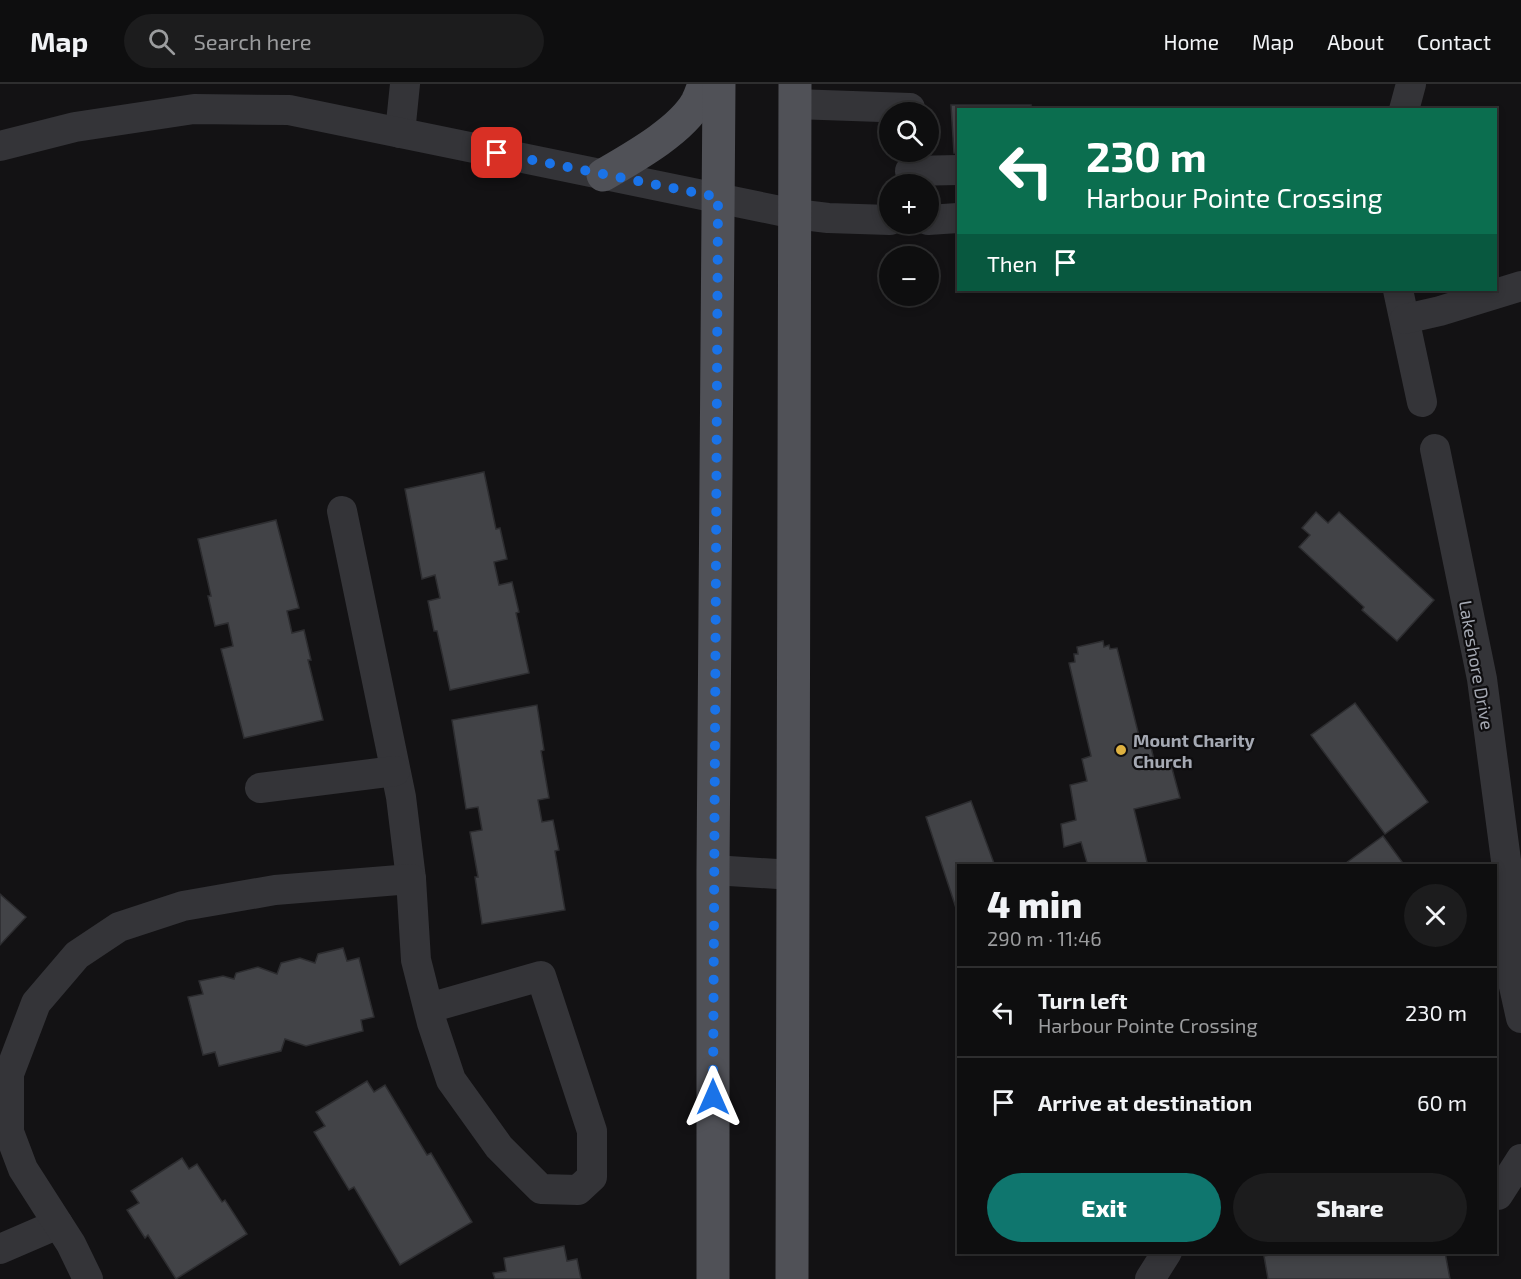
<!DOCTYPE html>
<html lang="en">
<head>
<meta charset="utf-8">
<style>
	:root { --surface:#0e0e0f; --page:#1c1c1d; --text:#f1f3f6; --muted:#9b9c9e; --line:#2e2e2f; --accent:#0f766e }
	body { margin:0; font-family:"Exo 2",sans-serif; background:var(--page); color:var(--text); height:100vh; display:flex; flex-direction:column; font-size:22px; white-space:nowrap }
	* { box-sizing:border-box; margin:0 }
	p { font-size:20px; color:var(--muted) }
	.icon { flex:none; width:33px; height:33px; fill:none; stroke:currentColor; stroke-width:2; stroke-linecap:round; stroke-linejoin:round }
	.map { position:relative; flex:1; overflow:hidden }
	.side { position:absolute; left:957px; top:780px; width:540px; height:390px; display:flex; flex-direction:column; background:var(--surface); border-radius:0px; box-shadow:0 3px 9px #0003,0 0 0 2px var(--line) }
	.side>* { flex:none }
	.guide { position:absolute; left:957px; top:24px; width:540px; height:183px; border-radius:0px; box-shadow:0 3px 9px #0003,0 0 0 2px var(--line); background:#0b6e4f; color:#fff; overflow:hidden }
	.fabs { position:absolute; left:879px; top:18px; display:grid; gap:12px }
	.fabs a { display:grid; place-items:center; width:60px; height:60px; border-radius:50%; background:var(--surface); box-shadow:0 3px 9px #0003,0 0 0 2px var(--line); font-size:30px }
	.pin { position:absolute; display:grid; place-items:center; width:51px; height:51px; color:#fff; margin:-26px; border-radius:12px; box-shadow:0 3px 9px #0006 }
	.me { position:absolute; width:66px; margin:-33px; rotate:0deg; stroke-linejoin:round; filter:drop-shadow(0 0 4px #0008) }
	.turn { display:flex; align-items:center; gap:21px; height:126px; padding:0 30px; font-size:27px }
	.turn .icon { width:78px; height:78px; stroke-width:2.5 }
	.turn b { display:block; font-size:42px; line-height:51px }
	.then { display:flex; align-items:center; height:57px; padding:0 30px; background:#0003; gap:12px; font-size:22px }
	.round { display:grid; place-items:center; flex:none; width:63px; height:63px; border-radius:32px; background:var(--page) }
	.overview { display:flex; align-items:center; justify-content:space-between; height:102px; padding:0 30px }
	h1 { font-size:36px; font-weight:800; line-height:45px }
	.button { display:flex; gap:12px; margin-top:auto; padding:12px 30px }
	.button a { flex:1; height:69px; border-radius:36px; background:var(--accent); color:#fff; font-size:24px; font-weight:800; line-height:69px; text-align:center }
	.button a+a { background:var(--page); color:var(--text) }
	ul { padding:0; list-style:none }
	li { display:flex; align-items:center; gap:18px; height:90px; padding:0 30px; border-top:2px solid var(--line) }
	li div { flex:1 }
	li b { display:block; font-size:22px }
	li em { font-style:normal }
	header { display:flex; align-items:center; gap:36px; box-sizing:border-box; height:84px; padding:0 30px; background:var(--surface); border-bottom:2px solid var(--line) }
	header strong { font-size:28px }
	nav { display:flex; gap:33px; margin-inline-start:auto; font-size:21px }
	.search { width:420px; height:54px; background:var(--page); display:flex; align-items:center; gap:15px; box-sizing:border-box; padding:0 21px; border-radius:33px; color:var(--muted); font-size:22px }
	.map>svg:first-child { display:block }
	.building { fill:#424347; stroke:#2d2d30; stroke-width:1.5 }
	.lines { fill:none; stroke-linecap:round; stroke-linejoin:round }
	.minor { stroke:#343438; stroke-width:30 }
	.major { stroke:#505157; stroke-width:33 }
	.route { stroke:#1a73e8; stroke-width:10; stroke-dasharray:0 18 }
	.poi-dot { fill:#deb140; stroke:#0e0d0f; stroke-width:2 }
	.labels { text-anchor:middle; dominant-baseline:central; stroke-width:4.5; stroke-linejoin:round; paint-order:stroke }
	.street-label { font-size:18px; fill:#a5a9b3; stroke:#0e0d0f }
	.poi-label { font-size:18px; font-weight:bold; fill:#a5a9b3; stroke:#0e0d0f; text-anchor:start }
</style>
</head>
<body>
<header>
<strong>Map</strong>
<div class="search"><svg class="icon" aria-label="search" viewBox="0 0 24 24"><circle cx="10" cy="10" r="6"/><path d="M15 15l6 6"/></svg>Search here</div>
<nav><a>Home</a><a>Map</a><a>About</a><a>Contact</a></nav>
</header>
<div class="map">
<svg width="1521" height="1195" viewBox="0 0 1521 1195">
	<rect width="100%" height="100%" fill="#131214"/>
	<!-- building -->
	<g class="building">
		<path d="M 951,21 L 1031,21 L 1031,26 L 958,26 L 958,69 L 954,69 Z"/>
		<path d="M 484,388 L 496,445 L 500,444 L 507,475 L 494,478 L 499,501 L 512,498 L 519,528 L 516,529 L 529,589 L 450,606 L 437,547 L 434,547 L 428,517 L 440,514 L 435,491 L 422,495 L 405,405 Z"/>
		<path d="M 1316,428 L 1328,439 L 1339,428 L 1434,516 L 1397,557 L 1362,526 L 1364,523 L 1299,463 L 1310,451 L 1302,444 Z"/>
		<path d="M 276,436 L 299,524 L 287,527 L 292,549 L 304,546 L 311,576 L 308,576 L 323,636 L 244,654 L 221,565 L 233,562 L 228,539 L 215,542 L 208,512 L 211,512 L 198,455 Z"/>
		<path d="M 1103,557 L 1104,563 L 1109,561 L 1110,565 L 1117,564 L 1141,660 L 1150,659 L 1155,680 L 1170,677 L 1180,714 L 1134,725 L 1148,782 L 1088,782 L 1081,758 L 1064,763 L 1061,740 L 1076,736 L 1070,701 L 1087,697 L 1082,675 L 1091,672 L 1069,579 L 1075,578 L 1074,570 L 1078,570 L 1077,563 Z"/>
		<path d="M 1355,619 L 1428,718 L 1385,750 L 1311,651 Z"/>
		<path d="M 537,621 L 544,666 L 541,667 L 549,714 L 538,716 L 542,738 L 553,736 L 559,766 L 555,767 L 565,826 L 482,840 L 475,793 L 478,793 L 470,748 L 482,746 L 478,723 L 466,725 L 452,636 Z"/>
		<path d="M 971,717 L 995,782 L 958,782 L 958,830 L 926,733 Z"/>
		<path d="M 1383,752 L 1405,782 L 1342,782 Z"/>
		<path d="M 0,810 L 26,833 L 0,861 Z"/>
		<path d="M 343,864 L 347,877 L 359,874 L 374,933 L 361,936 L 363,947 L 306,962 L 285,955 L 281,967 L 219,982 L 215,968 L 203,971 L 188,913 L 203,910 L 199,897 L 223,892 L 234,895 L 236,889 L 258,883 L 277,890 L 281,879 L 300,874 L 315,879 L 318,870 Z"/>
		<path d="M 367,997 L 374,1008 L 385,1001 L 427,1071 L 431,1069 L 472,1138 L 400,1181 L 354,1103 L 349,1106 L 314,1048 L 325,1042 L 316,1028 Z"/>
		<path d="M 182,1074 L 189,1085 L 197,1080 L 222,1118 L 225,1116 L 247,1150 L 176,1195 L 148,1151 L 145,1154 L 127,1126 L 139,1119 L 131,1107 Z"/>
		<path d="M 564,1162 L 567,1177 L 577,1175 L 581,1195 L 495,1195 L 493,1189 L 506,1187 L 504,1174 Z"/>
		<path d="M 1284,1168 L 1445,1168 L 1450,1195 L 1268,1195 L 1264,1172 Z"/>
	</g>
	<g class="lines">
		<!-- minor -->
		<g class="minor">
			<path d="M 794,20 L 910,24 L 910,28"/>
			<path d="M 1404,26 L 1411,0"/>
			<path d="M 400,49 L 405,0"/>
			<path d="M 0,62 L 75,43 L 194,25 L 289,26 L 795,130 L 828,134 L 890,136"/>
			<path d="M 910,87 L 958,86"/>
			<path d="M 928,136 L 958,134"/>
			<path d="M 1398,206 L 1422,318"/>
			<path d="M 1405,235 L 1440,227 L 1521,202"/>
			<path d="M 1435,365 L 1482,595 L 1509,799 L 1513,898 L 1521,934"/>
			<path d="M 342,427 L 401,713 L 411,795"/>
			<path d="M 260,704 L 395,687"/>
			<path d="M 713,786 L 793,791"/>
			<path d="M 1496,1111 L 1498,1111 L 1521,1075"/>
			<path d="M 0,1165 L 58,1140"/>
			<path d="M 88,1195 L 71,1160 L 23,1085 L 9,1048 L 9,990 L 36,919 L 77,871 L 119,843 L 183,822 L 275,806 L 411,795 L 416,876 L 432,939 L 451,996 L 499,1063 L 541,1105 L 578,1106 L 592,1093 L 592,1047 L 541,892 L 429,924"/>
			<path d="M 1150,1195 L 1167,1168"/>
		</g>
		<!-- major -->
		<g class="major">
			<path d="M 603,91 C 632,74 681,47 697,18 C 700,12 702,6 704,0"/>
			<path d="M 713,1195 L 713,786 L 719,0"/>
			<path d="M 792,1195 L 795,0"/>
		</g>
	</g>
	<g class="lines">
		<!-- route -->
		<path class="route" d="M 497,69 L 718,113 L 713,1013"/>
	</g>
	<!-- markers -->
	<circle class="poi-dot" cx="1121" cy="666" r="6"/>
	<g class="labels">
		<!-- street labels -->
		<g class="street-label">
			<text transform="translate(1477 581) rotate(80)">Lakeshore Drive</text>
		</g>
		<!-- poi labels -->
		<g class="poi-label">
			<text x="1133" y="656">Mount Charity<tspan x="1133" dy="21">Church</tspan></text>
		</g>
	</g>
</svg>
<div class="fabs">
<a><svg class="icon" aria-label="search" viewBox="0 0 24 24"><circle cx="10" cy="10" r="6"/><path d="M15 15l6 6"/></svg></a>
<a>+</a>
<a>−</a>
</div>
<div class="pin" style="left:497px;top:69px;background:#d93025"><svg class="icon" aria-label="arrive" viewBox="0 0 24 24"><path d="M6 21V4h12l-3 4 3 4H6"/></svg></div>
<svg class="me" style="left:713px;top:1013px" viewBox="-20 -20 40 40"><path d="M0-17L14 15 0 8-14 15z" fill="#1a73e8" stroke="#fff" stroke-width="4"/></svg>
<div class="guide">
<div class="turn"><svg class="icon" aria-label="left" viewBox="0 0 24 24"><path d="M17 20v-9H6M10 6l-5 5 5 5"/></svg><div><b>230 m</b>Harbour Pointe Crossing</div></div>
<div class="then">Then<svg class="icon" aria-label="arrive" viewBox="0 0 24 24"><path d="M6 21V4h12l-3 4 3 4H6"/></svg></div>
</div>
<section class="side">
<div class="overview"><div><h1>4 min</h1><p>290 m · 11:46</p></div><a class="round"><svg class="icon" aria-label="close" viewBox="0 0 24 24"><path d="M6 6l12 12M18 6L6 18"/></svg></a></div>
<ul>
<li><svg class="icon" aria-label="left" viewBox="0 0 24 24"><path d="M17 20v-9H6M10 6l-5 5 5 5"/></svg><div><b>Turn left</b><p>Harbour Pointe Crossing</p></div><em>230 m</em></li>
<li><svg class="icon" aria-label="arrive" viewBox="0 0 24 24"><path d="M6 21V4h12l-3 4 3 4H6"/></svg><div><b>Arrive at destination</b></div><em>60 m</em></li>
</ul>
<div class="button"><a>Exit</a><a>Share</a></div>
</section>
</div>
</body>
</html>
